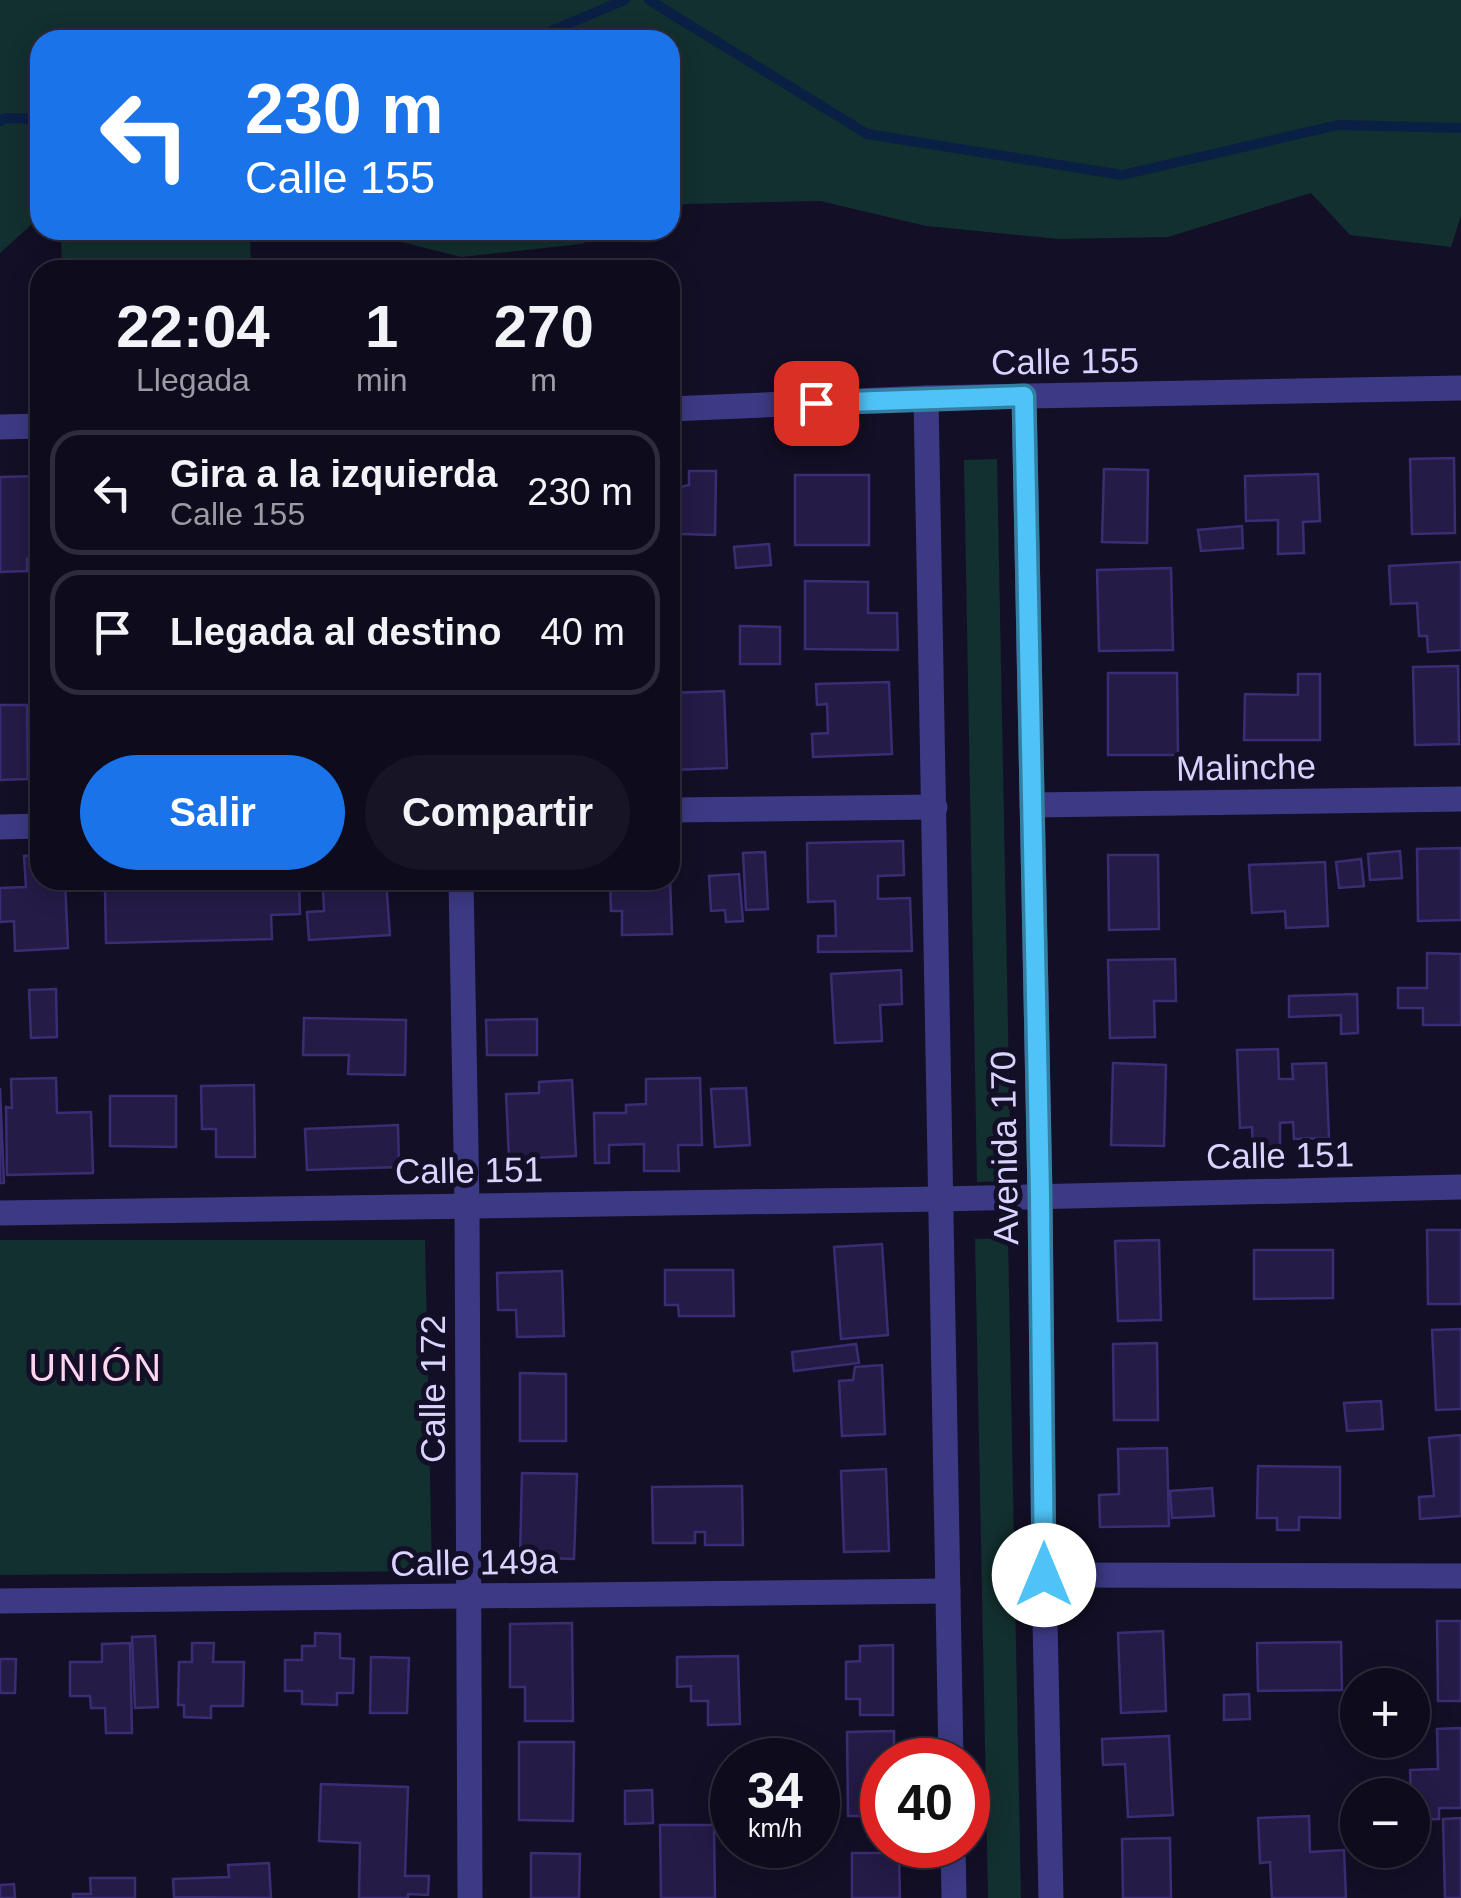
<!DOCTYPE html>
<html lang="es">
<head>
<meta charset="utf-8">
<style>
	:root { --surface:#0e0b1c; --page:#171425; --text:#f1f3f6; --muted:#9b9ba3; --line:#2e2b3b; --accent:#1a73e8 }
	body { margin:0; font-family:Arial,sans-serif; background:var(--page); color:var(--text); height:100vh; display:flex; flex-direction:column; font-size:38px; white-space:nowrap }
	* { box-sizing:border-box; margin:0 }
	p { font-size:32px; color:var(--muted) }
	.icon { flex:none; width:55px; height:55px; fill:none; stroke:currentColor; stroke-width:2; stroke-linecap:round; stroke-linejoin:round }
	.map { position:relative; flex:1; overflow:hidden }
	.side { position:absolute; left:30px; top:260px; width:650px; height:630px; display:flex; flex-direction:column; background:var(--surface); border-radius:30px; box-shadow:0 5px 25px #0003,0 0 0 2px var(--line) }
	.side>* { flex:none }
	.banner { position:absolute; left:30px; top:30px; width:650px; height:210px; border-radius:30px; box-shadow:0 5px 25px #0003,0 0 0 2px var(--line); background:#1a73e8; color:#fff; overflow:hidden }
	.buttons { position:absolute; left:1340px; top:1668px; display:grid; gap:20px }
	.buttons a { display:grid; place-items:center; width:90px; height:90px; border-radius:50%; background:var(--surface); box-shadow:0 5px 25px #0003,0 0 0 2px var(--line); font-size:50px }
	.speed { position:absolute; left:710px; top:1738px; display:flex; gap:20px; font-size:50px; font-weight:700; text-align:center }
	.speed>* { display:grid; place-content:center; width:130px; height:130px; border-radius:50%; background:var(--surface); box-shadow:0 5px 25px #0003,0 0 0 2px var(--line); line-height:1 }
	.speed small { font-size:25px; font-weight:400 }
	.speed .limit { border:15px solid #d22; background:#fff; color:#111 }
	.pin { position:absolute; display:grid; place-items:center; width:85px; height:85px; color:#fff; margin:-42px; border-radius:20px; box-shadow:0 5px 15px #0006 }
	.me { position:absolute; width:110px; margin:-55px; rotate:0deg; stroke-linejoin:round; filter:drop-shadow(0 0 8px #0008) }
	.turn { display:flex; align-items:center; gap:35px; height:210px; padding:0 50px; font-size:45px }
	.turn .icon { width:130px; height:130px; stroke-width:2.5 }
	.turn b { display:block; font-size:70px; line-height:85px }
	.eta { display:flex; justify-content:space-evenly; align-items:center; height:170px; text-align:center }
	.eta b { font-size:60px; font-weight:600; line-height:70px }
	.cta { display:flex; gap:20px; margin-top:auto; padding:20px 50px }
	.cta a { flex:1; height:115px; border-radius:60px; background:var(--accent); color:#fff; font-size:40px; font-weight:600; line-height:115px; text-align:center }
	.cta a+a { background:var(--page); color:var(--text) }
	ul { padding:0; list-style:none }
	li { display:flex; align-items:center; gap:30px; height:125px; margin:0 20px 15px; padding:0 30px; border:5px solid var(--line); border-radius:30px }
	li div { flex:1 }
	li b { display:block; font-size:38px }
	li em { font-style:normal }
	.map>svg:first-child { display:block }
	.green { fill:#12302f }
	.lines { fill:none; stroke-linecap:round; stroke-linejoin:round }
	.stream { stroke:#0a1f44; stroke-width:10 }
	.building { fill:#241b47; stroke:#3b2d73; stroke-width:2.5 }
	.minor { stroke:#3d3a85; stroke-width:25 }
	.tertiary { stroke:#3d3a85; stroke-width:25 }
	.route-casing { stroke:#337fa1; stroke-width:25 }
	.route { stroke:#4fc3f7; stroke-width:18 }
	.labels { text-anchor:middle; dominant-baseline:central; stroke-width:10; stroke-linejoin:round; paint-order:stroke }
	.street-label { font-size:35px; fill:#d9d4ff; stroke:#130f26 }
	.neighbourhood-label { font-size:38px; letter-spacing:2.5px; fill:#ffd6f0; stroke:#130f26 }
</style>
</head>
<body>
<div class="map">
<svg width="1461" height="1898" viewBox="0 0 1461 1898">
	<rect width="100%" height="100%" fill="#130f26"/>
	<!-- green -->
	<g class="green">
		<path d="M 0,0 L 1461,0 L 1461,216 L 1451,247 L 1350,235 L 1311,193 L 1168,237 L 1059,239 L 926,226 L 820,201 L 685,204 L 670,210 L 670,40 L 40,40 L 40,217 L 0,253 Z"/>
		<path d="M 354,230 L 618,230 L 581,244 L 461,257 Z"/>
		<path d="M 250,232 L 251,270 L 62,270 L 61,237 Z"/>
		<path d="M 997,459 L 1011,1181 L 977,1182 L 964,460 Z"/>
		<path d="M 1008,1238 L 1021,1898 L 988,1898 L 975,1239 Z"/>
		<path d="M 0,1240 L 425,1240 L 432,1571 L 0,1575 Z"/>
	</g>
	<g class="lines">
		<!-- stream -->
		<g class="stream">
			<path d="M 649,0 L 867,134 L 1122,175 L 1338,125 L 1461,128"/>
			<path d="M 546,40 L 553,30 L 625,0"/>
			<path d="M 0,121 L 5,118 L 40,119"/>
		</g>
	</g>
	<!-- building -->
	<g class="building">
		<path d="M 1454,458 L 1455,533 L 1412,534 L 1410,459 Z"/>
		<path d="M 1104,469 L 1148,470 L 1147,543 L 1102,542 Z"/>
		<path d="M 689,471 L 716,471 L 715,535 L 680,534 L 681,487 L 689,485 Z"/>
		<path d="M 1318,474 L 1320,521 L 1303,522 L 1304,553 L 1278,554 L 1278,520 L 1246,521 L 1245,476 Z"/>
		<rect x="795" y="475" width="74" height="70"/>
		<path d="M 40,476 L 40,559 L 27,559 L 27,571 L 0,572 L 0,477 Z"/>
		<path d="M 677,484 L 679,508 L 670,509 L 670,485 Z"/>
		<path d="M 1242,526 L 1243,548 L 1201,551 L 1198,530 Z"/>
		<path d="M 769,544 L 771,565 L 736,568 L 734,547 Z"/>
		<path d="M 1461,562 L 1461,650 L 1428,652 L 1427,636 L 1419,636 L 1417,603 L 1391,604 L 1389,566 Z"/>
		<path d="M 1171,568 L 1173,650 L 1099,651 L 1097,570 Z"/>
		<path d="M 805,581 L 868,582 L 868,613 L 897,613 L 898,650 L 805,649 Z"/>
		<path d="M 740,626 L 780,627 L 780,664 L 740,664 Z"/>
		<path d="M 1458,666 L 1459,744 L 1415,745 L 1413,667 Z"/>
		<path d="M 1108,673 L 1177,673 L 1178,755 L 1108,755 Z"/>
		<path d="M 1298,674 L 1320,674 L 1320,740 L 1244,740 L 1245,694 L 1298,695 Z"/>
		<path d="M 889,682 L 892,754 L 813,757 L 812,734 L 828,733 L 827,704 L 817,705 L 816,684 Z"/>
		<path d="M 724,691 L 727,768 L 670,770 L 670,693 Z"/>
		<path d="M 0,705 L 27,705 L 28,779 L 0,780 Z"/>
		<path d="M 903,841 L 904,875 L 878,876 L 878,899 L 910,898 L 912,951 L 818,952 L 818,936 L 836,936 L 835,901 L 808,902 L 807,843 Z"/>
		<path d="M 1461,848 L 1461,920 L 1418,921 L 1417,849 Z"/>
		<path d="M 1400,851 L 1402,878 L 1370,880 L 1368,854 Z"/>
		<path d="M 765,852 L 768,909 L 746,910 L 743,853 Z"/>
		<path d="M 40,855 L 40,880 L 65,880 L 68,948 L 15,951 L 14,921 L 0,922 L 0,888 L 26,887 L 24,856 Z"/>
		<path d="M 1108,855 L 1158,855 L 1159,929 L 1109,930 Z"/>
		<path d="M 1361,859 L 1364,886 L 1339,888 L 1336,862 Z"/>
		<path d="M 1325,862 L 1328,926 L 1286,928 L 1285,911 L 1252,913 L 1249,865 Z"/>
		<path d="M 739,874 L 743,921 L 726,922 L 725,910 L 711,911 L 709,876 Z"/>
		<path d="M 670,878 L 672,934 L 622,935 L 622,911 L 611,911 L 610,880 L 670,880 Z"/>
		<path d="M 192,880 L 213,880 L 213,887 L 244,886 L 244,880 L 299,880 L 300,914 L 271,915 L 272,939 L 106,943 L 105,889 L 192,888 Z"/>
		<path d="M 352,880 L 386,880 L 390,935 L 309,940 L 307,912 L 324,911 L 323,888 L 352,886 Z"/>
		<path d="M 1427,953 L 1461,954 L 1461,1025 L 1423,1025 L 1423,1008 L 1398,1008 L 1398,988 L 1427,988 Z"/>
		<path d="M 1175,959 L 1176,1001 L 1154,1001 L 1155,1037 L 1110,1038 L 1108,960 Z"/>
		<path d="M 901,970 L 902,1004 L 880,1005 L 882,1041 L 835,1043 L 831,974 Z"/>
		<path d="M 56,989 L 57,1037 L 31,1038 L 29,990 Z"/>
		<path d="M 1357,994 L 1358,1033 L 1341,1034 L 1341,1015 L 1289,1017 L 1289,996 Z"/>
		<path d="M 304,1018 L 406,1020 L 405,1075 L 348,1074 L 349,1055 L 303,1055 Z"/>
		<path d="M 537,1019 L 537,1055 L 487,1055 L 486,1020 Z"/>
		<path d="M 1278,1049 L 1279,1079 L 1293,1079 L 1292,1064 L 1326,1063 L 1329,1138 L 1294,1139 L 1293,1122 L 1280,1123 L 1280,1148 L 1253,1149 L 1252,1127 L 1240,1128 L 1237,1050 Z"/>
		<path d="M 1113,1063 L 1166,1065 L 1164,1146 L 1111,1145 Z"/>
		<path d="M 56,1078 L 57,1113 L 91,1112 L 93,1173 L 7,1175 L 6,1107 L 12,1108 L 11,1079 Z"/>
		<path d="M 700,1078 L 702,1145 L 678,1145 L 679,1171 L 644,1171 L 644,1144 L 609,1145 L 609,1163 L 595,1163 L 594,1113 L 626,1113 L 626,1105 L 646,1104 L 646,1079 Z"/>
		<path d="M 572,1080 L 576,1156 L 509,1159 L 506,1094 L 539,1093 L 539,1082 Z"/>
		<path d="M 254,1085 L 255,1157 L 216,1157 L 216,1129 L 202,1129 L 201,1086 Z"/>
		<path d="M 0,1088 L 4,1183 L 0,1183 Z"/>
		<path d="M 746,1088 L 750,1145 L 715,1147 L 711,1089 Z"/>
		<path d="M 110,1096 L 176,1096 L 176,1147 L 110,1146 Z"/>
		<path d="M 398,1125 L 399,1167 L 307,1170 L 305,1129 Z"/>
		<path d="M 1427,1230 L 1461,1230 L 1461,1304 L 1428,1304 Z"/>
		<path d="M 1159,1240 L 1161,1320 L 1118,1321 L 1115,1241 Z"/>
		<path d="M 882,1244 L 888,1335 L 841,1339 L 834,1247 Z"/>
		<path d="M 1254,1250 L 1333,1250 L 1333,1298 L 1254,1299 Z"/>
		<path d="M 665,1270 L 733,1270 L 734,1316 L 679,1316 L 678,1305 L 665,1305 Z"/>
		<path d="M 562,1271 L 564,1336 L 517,1337 L 516,1310 L 498,1310 L 497,1273 Z"/>
		<path d="M 1461,1329 L 1461,1409 L 1436,1410 L 1432,1330 Z"/>
		<path d="M 1157,1343 L 1158,1420 L 1114,1420 L 1113,1344 Z"/>
		<path d="M 856,1344 L 859,1363 L 794,1371 L 792,1352 Z"/>
		<path d="M 882,1365 L 885,1434 L 842,1436 L 839,1381 L 853,1380 L 855,1367 Z"/>
		<path d="M 520,1373 L 566,1374 L 566,1441 L 520,1441 Z"/>
		<path d="M 1381,1401 L 1383,1429 L 1347,1431 L 1344,1403 Z"/>
		<path d="M 1461,1435 L 1461,1516 L 1420,1519 L 1419,1497 L 1434,1496 L 1429,1438 Z"/>
		<path d="M 1167,1448 L 1169,1526 L 1100,1527 L 1099,1495 L 1119,1494 L 1118,1449 Z"/>
		<path d="M 1258,1466 L 1340,1467 L 1340,1518 L 1299,1517 L 1299,1530 L 1277,1530 L 1277,1518 L 1257,1518 Z"/>
		<path d="M 886,1469 L 889,1551 L 844,1552 L 841,1471 Z"/>
		<path d="M 522,1473 L 577,1474 L 574,1559 L 520,1557 Z"/>
		<path d="M 742,1486 L 743,1545 L 705,1545 L 705,1532 L 695,1532 L 695,1543 L 653,1543 L 652,1487 Z"/>
		<path d="M 1212,1488 L 1214,1516 L 1172,1518 L 1170,1491 Z"/>
		<path d="M 1437,1621 L 1461,1621 L 1461,1701 L 1438,1701 Z"/>
		<path d="M 572,1623 L 573,1721 L 525,1721 L 525,1687 L 510,1687 L 510,1624 Z"/>
		<path d="M 1163,1631 L 1166,1711 L 1121,1713 L 1118,1633 Z"/>
		<path d="M 315,1633 L 340,1634 L 340,1658 L 354,1659 L 353,1693 L 337,1693 L 337,1705 L 302,1704 L 302,1691 L 285,1691 L 285,1660 L 302,1660 L 302,1646 L 315,1646 Z"/>
		<path d="M 155,1636 L 158,1707 L 135,1708 L 132,1637 Z"/>
		<path d="M 1341,1642 L 1342,1690 L 1258,1691 L 1257,1643 Z"/>
		<path d="M 130,1643 L 132,1733 L 106,1733 L 105,1708 L 91,1708 L 90,1696 L 70,1696 L 70,1662 L 102,1662 L 102,1644 Z"/>
		<path d="M 192,1643 L 214,1643 L 213,1662 L 244,1662 L 243,1706 L 211,1706 L 211,1718 L 184,1717 L 184,1705 L 178,1705 L 179,1662 L 192,1662 Z"/>
		<path d="M 893,1645 L 893,1715 L 860,1715 L 860,1699 L 846,1699 L 846,1662 L 860,1661 L 860,1646 Z"/>
		<path d="M 738,1656 L 740,1724 L 708,1725 L 708,1701 L 691,1701 L 691,1686 L 677,1687 L 677,1657 Z"/>
		<path d="M 371,1657 L 409,1658 L 407,1713 L 370,1713 Z"/>
		<path d="M 0,1659 L 16,1659 L 15,1693 L 0,1693 Z"/>
		<path d="M 1249,1694 L 1250,1719 L 1224,1720 L 1224,1695 Z"/>
		<path d="M 1461,1728 L 1461,1808 L 1439,1808 L 1439,1819 L 1412,1820 L 1410,1770 L 1438,1769 L 1437,1729 Z"/>
		<path d="M 894,1731 L 894,1760 L 882,1760 L 882,1836 L 868,1836 L 868,1816 L 848,1816 L 847,1732 Z"/>
		<path d="M 1169,1736 L 1173,1815 L 1128,1817 L 1125,1764 L 1103,1765 L 1102,1739 Z"/>
		<path d="M 519,1742 L 574,1742 L 573,1821 L 519,1820 Z"/>
		<path d="M 321,1784 L 408,1787 L 405,1876 L 429,1876 L 428,1895 L 408,1894 L 408,1898 L 359,1898 L 360,1843 L 319,1841 Z"/>
		<path d="M 652,1790 L 653,1823 L 625,1824 L 625,1791 Z"/>
		<path d="M 1309,1816 L 1310,1852 L 1344,1850 L 1346,1898 L 1272,1898 L 1270,1862 L 1260,1863 L 1258,1818 Z"/>
		<path d="M 1461,1818 L 1461,1898 L 1445,1898 L 1443,1819 Z"/>
		<path d="M 660,1825 L 714,1825 L 715,1898 L 661,1898 Z"/>
		<path d="M 1170,1838 L 1171,1898 L 1123,1898 L 1122,1839 Z"/>
		<path d="M 531,1853 L 580,1854 L 579,1898 L 531,1898 Z"/>
		<path d="M 852,1853 L 899,1853 L 900,1898 L 852,1898 Z"/>
		<path d="M 269,1863 L 271,1898 L 174,1897 L 173,1879 L 229,1877 L 228,1865 Z"/>
		<path d="M 90,1878 L 135,1878 L 135,1898 L 73,1898 L 73,1894 L 91,1894 Z"/>
		<path d="M 14,1884 L 15,1898 L 0,1898 L 0,1885 Z"/>
	</g>
	<g class="lines">
		<!-- minor -->
		<g class="minor">
			<path d="M 670,409 L 926,398 L 1461,388"/>
			<path d="M 0,427 L 40,426"/>
			<path d="M 1032,805 L 1461,799"/>
			<path d="M 670,810 L 935,807"/>
			<path d="M 0,827 L 40,826"/>
			<path d="M 461,880 L 467,1205 L 470,1898"/>
			<path d="M 0,1213 L 940,1199 L 1461,1187"/>
			<path d="M 1044,1575 L 1461,1576"/>
			<path d="M 0,1601 L 948,1591"/>
		</g>
		<!-- tertiary -->
		<g class="tertiary">
			<path d="M 1024,396 L 1040,1195 L 1044,1575 L 1051,1898"/>
			<path d="M 926,398 L 951,1760"/>
			<path d="M 953,1845 L 954,1898"/>
		</g>
	</g>
	<g class="lines">
		<defs>
			<path id="route" d="M 816,403 L 1024,396 L 1040,1196 L 1044,1575"/>
		</defs>
		<!-- route casing -->
		<use href="#route" class="route-casing"/>
		<!-- route -->
		<use href="#route" class="route"/>
	</g>
	<g class="labels">
		<!-- street labels -->
		<g class="street-label">
			<text transform="translate(1065 361) rotate(-1)">Calle 155</text>
			<text transform="translate(1246 767) rotate(-1)">Malinche</text>
			<text transform="translate(1004 1148) rotate(-91)">Avenida 170</text>
			<text transform="translate(1280 1155) rotate(-1)">Calle 151</text>
			<text transform="translate(469 1170) rotate(-1)">Calle 151</text>
			<text transform="translate(432 1389) rotate(-90)">Calle 172</text>
			<text transform="translate(474 1562) rotate(-1)">Calle 149a</text>
		</g>
		<!-- neighbourhood labels -->
		<g class="neighbourhood-label">
			<text x="96" y="1368">UNIÓN</text>
		</g>
	</g>
</svg>
<div class="buttons">
<a>+</a>
<a>−</a>
</div>
<div class="speed"><div>34<small>km/h</small></div><div class="limit">40</div></div>
<div class="pin" style="left:816px;top:403px;background:#d93025"><svg class="icon" aria-label="arrive" viewBox="0 0 24 24"><path d="M6 21V4h12l-3 4 3 4H6"/></svg></div>
<svg class="me" style="left:1044px;top:1575px" viewBox="-20 -20 40 40"><circle r="19" fill="#fff"/><path d="M0-13L10 11 0 6-10 11z" fill="#4fc3f7"/></svg>
<div class="banner">
<div class="turn"><svg class="icon" aria-label="left" viewBox="0 0 24 24"><path d="M17 20v-9H6M10 6l-5 5 5 5"/></svg><div><b>230 m</b>Calle 155</div></div>
</div>
<section class="side">
<div class="eta">
<div><b>22:04</b><p>Llegada</p></div>
<div><b>1</b><p>min</p></div>
<div><b>270</b><p>m</p></div>
</div>
<ul>
<li><svg class="icon" aria-label="left" viewBox="0 0 24 24"><path d="M17 20v-9H6M10 6l-5 5 5 5"/></svg><div><b>Gira a la izquierda</b><p>Calle 155</p></div><em>230 m</em></li>
<li><svg class="icon" aria-label="arrive" viewBox="0 0 24 24"><path d="M6 21V4h12l-3 4 3 4H6"/></svg><div><b>Llegada al destino</b></div><em>40 m</em></li>
</ul>
<div class="cta"><a>Salir</a><a>Compartir</a></div>
</section>
</div>
</body>
</html>
